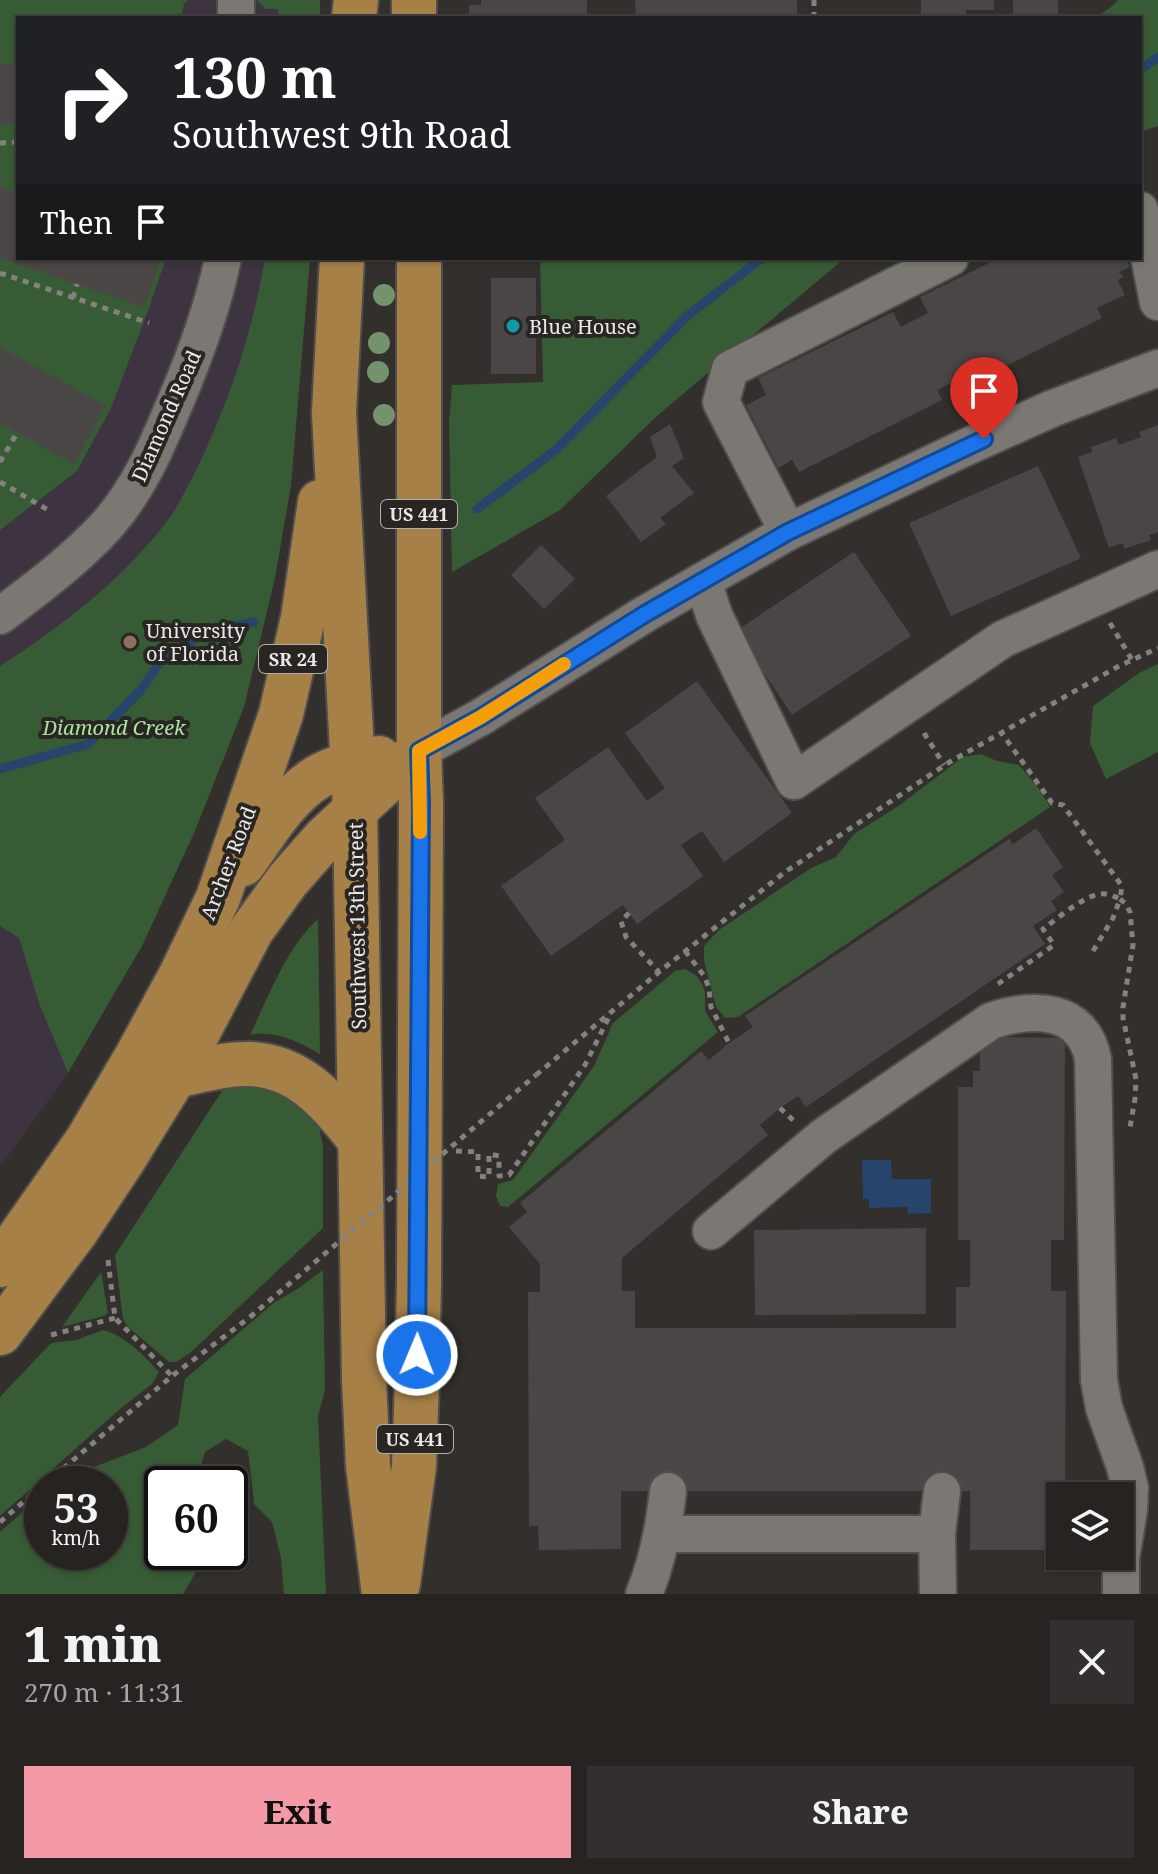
<!DOCTYPE html>
<html lang="en">
<head>
<meta charset="utf-8">
<style>
	:root { --surface:#262321; --page:#322f2e; --text:#f1f3f6; --muted:#a4a4a5; --line:#42403f; --accent:#f49aa6 }
	body { margin:0; font-family:"Noto Serif",serif; background:var(--page); color:var(--text); height:100vh; display:flex; flex-direction:column; font-size:30px; white-space:nowrap }
	* { box-sizing:border-box; margin:0 }
	p { font-size:26px; color:var(--muted) }
	.icon { flex:none; width:44px; height:44px; fill:none; stroke:currentColor; stroke-width:2; stroke-linecap:round; stroke-linejoin:round }
	.map { position:relative; height:1594px; overflow:hidden }
	.panel { display:flex; flex-direction:column; background:var(--surface); flex:1 }
	.panel>* { flex:none }
	.hud { position:absolute; left:16px; top:16px; width:1126px; height:244px; border-radius:0px; box-shadow:0 2px 6px #0004,0 0 0 2px var(--line); background:#202124; color:#fff; overflow:hidden }
	.tools { position:absolute; left:1046px; top:1482px; display:grid; gap:16px }
	.tools a { display:grid; place-items:center; width:88px; height:88px; border-radius:0px; background:var(--surface); box-shadow:0 2px 6px #0004,0 0 0 2px var(--line); font-size:40px }
	.speed { position:absolute; left:24px; top:1466px; display:flex; gap:16px; font-size:40px; font-weight:700; text-align:center }
	.speed>* { display:grid; place-content:center; width:104px; height:104px; border-radius:50%; background:var(--surface); box-shadow:0 2px 6px #0004,0 0 0 2px var(--line); line-height:1 }
	.speed small { font-size:20px; font-weight:400 }
	.speed .limit { border:4px solid #111; border-radius:12px; background:#fff; color:#111 }
	.pin { position:absolute; display:grid; place-items:center; width:68px; height:68px; color:#fff; margin:-82px -34px; border-radius:50% 50% 50% 0; rotate:-45deg; box-shadow:0 0 8px #0007 }
	.pin .icon { rotate:45deg }
	.me { position:absolute; width:88px; margin:-44px; rotate:1deg; stroke-linejoin:round; filter:drop-shadow(0 0 6px #0008) }
	.turn { display:flex; align-items:center; gap:28px; height:168px; padding:0 24px; font-size:36px }
	.turn .icon { width:104px; height:104px; stroke-width:2.5 }
	.turn b { display:block; font-size:56px; line-height:68px }
	.then { display:flex; align-items:center; height:76px; padding:0 24px; background:#0003; gap:16px; font-size:30px }
	.round { display:grid; place-items:center; flex:none; width:84px; height:84px; border-radius:0px; background:var(--page) }
	.head { display:flex; align-items:center; justify-content:space-between; height:136px; padding:0 24px }
	h1 { font-size:48px; font-weight:800; line-height:60px }
	.button { display:flex; gap:16px; margin-top:auto; padding:16px 24px }
	.button a { flex:1; height:92px; border-radius:0px; background:var(--accent); color:#111; font-size:32px; font-weight:800; line-height:92px; text-align:center }
	.button a+a { background:var(--page); color:var(--text) }
	.map>svg:first-child { display:block }
	.education { fill:#3e3341 }
	.green { fill:#375b34 }
	.water { fill:#27446d }
	.lines { fill:none; stroke-linecap:round; stroke-linejoin:round }
	.stream { stroke:#27446d; stroke-width:9 }
	.building { fill:#4b4646 }
	.minor-casing { stroke:#504e4c; stroke-width:40 }
	.major-casing { stroke:#504e4c; stroke-width:48 }
	.path { stroke:#84827f; stroke-width:5; stroke-dasharray:6 6; stroke-linecap:butt }
	.minor { stroke:#7b7773; stroke-width:36 }
	.major { stroke:#a78048; stroke-width:44 }
	.path-bridge { stroke:#84827f; stroke-width:5; stroke-dasharray:6 6; stroke-linecap:butt }
	.tree { fill:#74936d }
	.route-casing { stroke:#114b97; stroke-width:20 }
	.route { stroke:#1a73e8; stroke-width:14 }
	.slow { stroke:#f59e0b; stroke-width:14 }
	.culture-dot { fill:#0f9aa8; stroke:#282522; stroke-width:3 }
	.education-dot { fill:#8d6e63; stroke:#282522; stroke-width:3 }
	.labels { text-anchor:middle; dominant-baseline:central; stroke-width:8; stroke-linejoin:round; paint-order:stroke }
	.shield { fill:#282522; stroke:#b0aeac; stroke-width:2 }
	.shield-label { font-size:18px; font-weight:bold; fill:#ebe9e7 }
	.poi-label { font-size:20px; fill:#ebe9e7; stroke:#282522; text-anchor:start }
	.street-label { font-size:20px; fill:#ebe9e7; stroke:#282522 }
	.park-label { font-size:20px; font-style:italic; fill:#aae5a3; stroke:#282522 }
</style>
</head>
<body>
<div class="map">
<svg width="1158" height="1594" viewBox="0 0 1158 1594">
	<rect width="100%" height="100%" fill="#322f2c"/>
	<!-- education -->
	<path class="education" d="M 0,0 L 320,0 L 320,18 L 18,18 L 18,258 L 310,258 L 291,485 L 275,578 L 244,707 L 195,831 L 142,946 L 68,1073 L 0,1167 Z"/>
	<!-- green -->
	<g class="green">
		<path d="M 0,0 L 188,0 L 184,4 L 181,18 L 18,18 L 18,258 L 166,258 L 149,308 L 111,408 L 77,471 L 0,530 Z"/>
		<path d="M 257,0 L 320,0 L 320,18 L 278,18 L 278,9 L 266,9 Z"/>
		<path d="M 1118,0 L 1158,0 L 1158,126 L 1140,132 L 1140,18 L 1095,18 L 1111,7 Z"/>
		<path d="M 265,258 L 310,258 L 291,485 L 275,578 L 244,707 L 195,831 L 142,946 L 68,1073 L 39,1003 L 19,938 L 0,926 L 0,666 C 60,627 116,585 161,529 C 177,510 187,487 198,466 C 230,400 253,330 265,258 Z"/>
		<path d="M 540,258 L 845,258 L 658,415 L 560,510 L 452,572 L 449,421 L 452,385 L 543,382 Z"/>
		<path d="M 1158,664 L 1158,752 L 1106,779 L 1090,743 L 1093,706 L 1139,673 Z"/>
		<path d="M 981,754 L 997,761 L 1019,765 L 1039,789 L 1050,807 L 738,1017 L 725,1018 L 716,1007 L 704,961 L 704,946 L 719,930 L 811,868 L 836,857 L 854,834 L 897,807 L 963,757 Z"/>
		<path d="M 318,919 L 320,1054 C 299,1042 275,1030 250,1035 C 267,999 288,945 318,919 Z"/>
		<path d="M 685,969 L 697,976 L 702,984 L 705,991 L 705,1011 L 718,1032 L 508,1207 L 500,1206 L 496,1196 L 498,1184 L 513,1180 L 594,1066 L 613,1023 L 675,971 Z"/>
		<path d="M 248,1085 L 271,1087 L 310,1109 L 319,1126 L 323,1147 L 323,1228 L 190,1353 L 176,1362 L 169,1362 L 128,1327 L 123,1319 L 115,1255 L 224,1088 Z"/>
		<path d="M 323,1270 L 325,1390 L 318,1416 L 326,1594 L 284,1594 L 281,1558 L 272,1522 L 254,1504 L 248,1451 L 226,1439 L 205,1452 L 197,1478 L 198,1484 L 162,1484 L 162,1552 L 204,1552 L 202,1562 L 183,1594 L 0,1594 L 0,1532 L 42,1495 L 42,1552 L 110,1552 L 110,1484 L 56,1484 L 60,1480 L 146,1447 L 178,1425 L 185,1379 L 275,1302 L 296,1290 Z"/>
		<path d="M 101,1272 L 108,1313 L 104,1316 L 62,1327 Z"/>
		<path d="M 103,1330 C 126,1336 143,1355 159,1372 L 152,1384 L 120,1409 L 0,1516 L 0,1397 L 51,1343 L 76,1340 Z"/>
	</g>
	<!-- water -->
	<path class="water" d="M 862,1160 L 891,1160 L 892,1179 L 931,1179 L 931,1213 L 908,1214 L 907,1207 L 869,1208 L 869,1199 L 863,1199 Z"/>
	<g class="lines">
		<!-- stream -->
		<g class="stream">
			<path d="M 1140,70 L 1158,57"/>
			<path d="M 477,509 L 557,449 L 687,316 L 762,258"/>
			<path d="M 0,769 L 88,744 L 140,691 L 160,662 L 203,633 L 254,622"/>
		</g>
	</g>
	<!-- building -->
	<g class="building">
		<path d="M 481,0 L 587,0 L 587,18 L 469,18 L 469,5 L 481,5 Z"/>
		<path d="M 635,0 L 797,0 L 797,18 L 636,18 Z"/>
		<path d="M 921,0 L 994,0 L 994,10 L 966,10 L 966,18 L 921,18 Z"/>
		<rect x="1013" y="0" width="45" height="18"/>
		<path d="M 0,64 L 18,64 L 18,124 L 0,125 Z"/>
		<path d="M 0,187 L 18,193 L 18,258 L 161,258 L 144,307 L 0,258 Z"/>
		<path d="M 999,258 L 1125,258 L 1130,267 L 1119,272 L 1124,277 L 1118,280 L 1125,295 L 1097,308 L 1102,318 L 960,389 L 956,381 L 937,390 L 942,400 L 799,472 L 792,460 L 778,468 L 746,405 L 766,395 L 758,378 L 893,312 L 901,327 L 928,313 L 920,297 Z"/>
		<rect x="491" y="278" width="45" height="96"/>
		<path d="M 0,347 L 106,406 L 74,464 L 0,423 Z"/>
		<path d="M 670,424 L 684,458 L 672,466 L 694,493 L 660,518 L 666,524 L 641,542 L 606,496 L 657,457 L 650,437 Z"/>
		<path d="M 1158,425 L 1158,532 L 1149,535 L 1151,540 L 1124,549 L 1123,543 L 1109,548 L 1078,457 L 1092,452 L 1091,447 L 1116,438 L 1119,445 L 1141,437 L 1139,432 Z"/>
		<path d="M 1038,466 L 1081,558 L 951,616 L 909,523 Z"/>
		<path d="M 541,545 L 575,579 L 544,609 L 511,575 Z"/>
		<path d="M 854,552 L 911,636 L 792,715 L 736,631 Z"/>
		<path d="M 697,681 L 792,813 L 724,862 L 702,831 L 681,845 L 703,876 L 637,924 L 623,905 L 551,956 L 501,886 L 565,840 L 535,798 L 608,747 L 647,801 L 665,788 L 625,733 Z"/>
		<path d="M 1036,828 L 1063,867 L 1052,875 L 1064,892 L 1051,901 L 1057,910 L 1033,926 L 1045,944 L 806,1107 L 798,1096 L 780,1108 L 760,1125 L 768,1135 L 622,1258 L 622,1291 L 635,1291 L 635,1328 L 956,1328 L 956,1287 L 970,1287 L 970,1240 L 958,1240 L 958,1087 L 973,1087 L 973,1071 L 980,1071 L 980,1043 L 994,1043 L 994,1037 L 1065,1038 L 1064,1240 L 1051,1240 L 1051,1291 L 1066,1291 L 1065,1496 L 1060,1496 L 1060,1522 L 1054,1522 L 1054,1550 L 970,1550 L 970,1491 L 621,1491 L 621,1549 L 539,1550 L 538,1526 L 529,1526 L 528,1292 L 540,1292 L 540,1264 L 509,1227 L 527,1212 L 520,1203 L 701,1051 L 709,1060 L 729,1043 L 753,1027 L 745,1016 L 1009,839 L 1013,844 Z"/>
		<path d="M 926,1228 L 926,1314 L 755,1315 L 754,1230 Z"/>
	</g>
	<g class="lines">
		<defs>
			<g id="minor">
				<path d="M 236,0 L 236,18"/>
				<path d="M 1140,210 L 1158,302"/>
				<path d="M 788,532 L 721,402 L 730,369 L 950,258"/>
				<path d="M 703,581 L 714,615 L 794,781 L 1003,639 L 1158,569"/>
				<path d="M 0,616 C 37,588 75,560 107,525 C 139,489 157,446 175,403 C 195,356 213,308 223,258"/>
				<path d="M 419,751 L 481,717 L 645,614 L 788,532 L 962,449 L 1051,409 L 1158,368"/>
				<path d="M 711,1231 L 824,1136 L 991,1021 C 1033,1007 1083,1007 1093,1059 L 1099,1380 L 1104,1408 L 1125,1467 L 1130,1488 L 1129,1510 L 1121,1558 L 1121,1594"/>
				<path d="M 663,1534 L 937,1534 L 938,1594"/>
				<path d="M 937,1534 L 942,1491"/>
				<path d="M 644,1594 C 658,1561 664,1527 668,1491"/>
			</g>
			<g id="major">
				<path d="M 414,0 L 414,18"/>
				<path d="M 354,18 L 356,0"/>
				<path d="M 342,258 L 334,413 L 355,808 L 364,1379 L 368,1466 L 384,1594"/>
				<path d="M 243,864 C 265,834 286,796 318,777 C 336,766 358,762 379,758"/>
				<path d="M 175,1076 C 199,1071 225,1063 250,1064 C 302,1066 330,1104 360,1140"/>
				<path d="M 0,1265 L 87,1141 L 137,1056 L 181,975 L 218,898 L 281,714 L 303,618 L 320,502"/>
				<path d="M 0,1333 L 76,1231 L 125,1157 L 175,1076 L 251,931 L 287,881 L 324,839 L 419,751"/>
				<path d="M 398,1584 L 414,1466 L 417,1380 L 419,1282 L 421,803 L 419,751 L 419,258"/>
			</g>
		</defs>
		<!-- minor casing -->
		<use href="#minor" class="minor-casing"/>
		<!-- major casing -->
		<use href="#major" class="major-casing"/>
		<!-- path -->
		<g class="path">
			<path d="M 814,18 L 814,0"/>
			<path d="M 0,143 L 18,142"/>
			<path d="M 0,273 L 149,323"/>
			<path d="M 73,298 L 77,284"/>
			<path d="M 0,462 L 17,433"/>
			<path d="M 0,482 L 50,511"/>
			<path d="M 1110,623 L 1132,660"/>
			<path d="M 924,733 L 944,765"/>
			<path d="M 1120,899 L 1126,904 L 1130,912 L 1133,945 L 1123,1007 L 1123,1018 L 1136,1079 L 1135,1099 L 1130,1127"/>
			<path d="M 629,913 L 621,921 L 626,937 L 659,972"/>
			<path d="M 685,951 L 705,977 L 709,989 L 711,1007 L 729,1043"/>
			<path d="M 1093,951 L 1113,918 L 1120,899"/>
			<path d="M 998,984 L 1054,945 L 1043,929 C 1058,918 1082,897 1100,894 C 1107,893 1114,896 1120,899 L 1122,886 L 1063,805 L 1052,803 L 1001,732"/>
			<path d="M 536,1075 L 659,972 L 785,872 L 948,763 L 1119,666 L 1158,648"/>
			<path d="M 780,1108 L 795,1122"/>
			<path d="M 456,1151 L 478,1152 L 478,1176 L 489,1177 L 489,1154 L 499,1156 L 499,1176 L 509,1175 L 585,1065 L 610,1015"/>
			<path d="M 108,1260 L 115,1318 L 172,1376"/>
			<path d="M 51,1335 L 115,1318"/>
			<path d="M 45,1484 L 172,1376 L 250,1317"/>
			<path d="M 0,1522 L 42,1486"/>
		</g>
		<!-- minor -->
		<use href="#minor" class="minor"/>
		<!-- major -->
		<use href="#major" class="major"/>
		<!-- path-bridge -->
		<path class="path-bridge" d="M 250,1317 L 536,1075"/>
	</g>
	<!-- trees -->
	<g class="tree">
		<circle cx="384" cy="295" r="11"/>
		<circle cx="379" cy="343" r="11"/>
		<circle cx="378" cy="372" r="11"/>
		<circle cx="384" cy="415" r="11"/>
	</g>
	<g class="lines">
		<defs>
			<path id="route" d="M 417,1355 L 421,803 L 419,751 L 481,717 L 645,614 L 788,532 L 984,439"/>
		</defs>
		<!-- route casing -->
		<use href="#route" class="route-casing"/>
		<!-- route -->
		<use href="#route" class="route"/>
		<!-- slow -->
		<path class="slow" d="M 420,832 L 419,751 L 481,717 L 564,664"/>
	</g>
	<!-- markers -->
	<circle class="culture-dot" cx="513" cy="326" r="8"/>
	<circle class="education-dot" cx="130" cy="642" r="8"/>
	<g class="labels">
		<!-- shield labels -->
		<g class="shield">
			<rect x="381" y="500" width="76" height="28" rx="6"/>
			<rect x="259" y="645" width="68" height="28" rx="6"/>
			<rect x="377" y="1425" width="76" height="28" rx="6"/>
		</g>
		<g class="shield-label">
			<text x="419" y="514">US 441</text>
			<text x="293" y="659">SR 24</text>
			<text x="415" y="1439">US 441</text>
		</g>
		<!-- poi labels -->
		<g class="poi-label">
			<text x="529" y="326">Blue House</text>
			<text x="146" y="630">University<tspan x="146" dy="23">of Florida</tspan></text>
		</g>
		<!-- street labels -->
		<g class="street-label">
			<text transform="translate(166 416) rotate(-66)">Diamond Road</text>
			<text transform="translate(228 863) rotate(-69)">Archer Road</text>
			<text transform="translate(357 926) rotate(-91)">Southwest 13th Street</text>
		</g>
		<!-- park labels -->
		<g class="park-label">
			<text x="114" y="727">Diamond Creek</text>
		</g>
	</g>
</svg>
<div class="tools">
<a><svg class="icon" aria-label="layers" viewBox="0 0 24 24"><path d="M12 4l9 5-9 5-9-5zM3 14l9 5 9-5"/></svg></a>
</div>
<div class="speed"><div>53<small>km/h</small></div><div class="limit">60</div></div>
<div class="pin" style="left:984px;top:439px;background:#d93025"><svg class="icon" aria-label="arrive" viewBox="0 0 24 24"><path d="M6 21V4h12l-3 4 3 4H6"/></svg></div>
<svg class="me" style="left:417px;top:1355px" viewBox="-20 -20 40 40"><circle r="17" fill="#1a73e8" stroke="#fff" stroke-width="3"/><path d="M0-11L8 9 0 5-8 9z" fill="#fff"/></svg>
<div class="hud">
<div class="turn"><svg class="icon" aria-label="right" viewBox="0 0 24 24"><path d="M7 20v-9h11M14 6l5 5-5 5"/></svg><div><b>130 m</b>Southwest 9th Road</div></div>
<div class="then">Then<svg class="icon" aria-label="arrive" viewBox="0 0 24 24"><path d="M6 21V4h12l-3 4 3 4H6"/></svg></div>
</div>
</div>
<section class="panel">
<div class="head"><div><h1>1 min</h1><p>270 m · 11:31</p></div><a class="round"><svg class="icon" aria-label="close" viewBox="0 0 24 24"><path d="M6 6l12 12M18 6L6 18"/></svg></a></div>
<div class="button"><a>Exit</a><a>Share</a></div>
</section>
</body>
</html>
